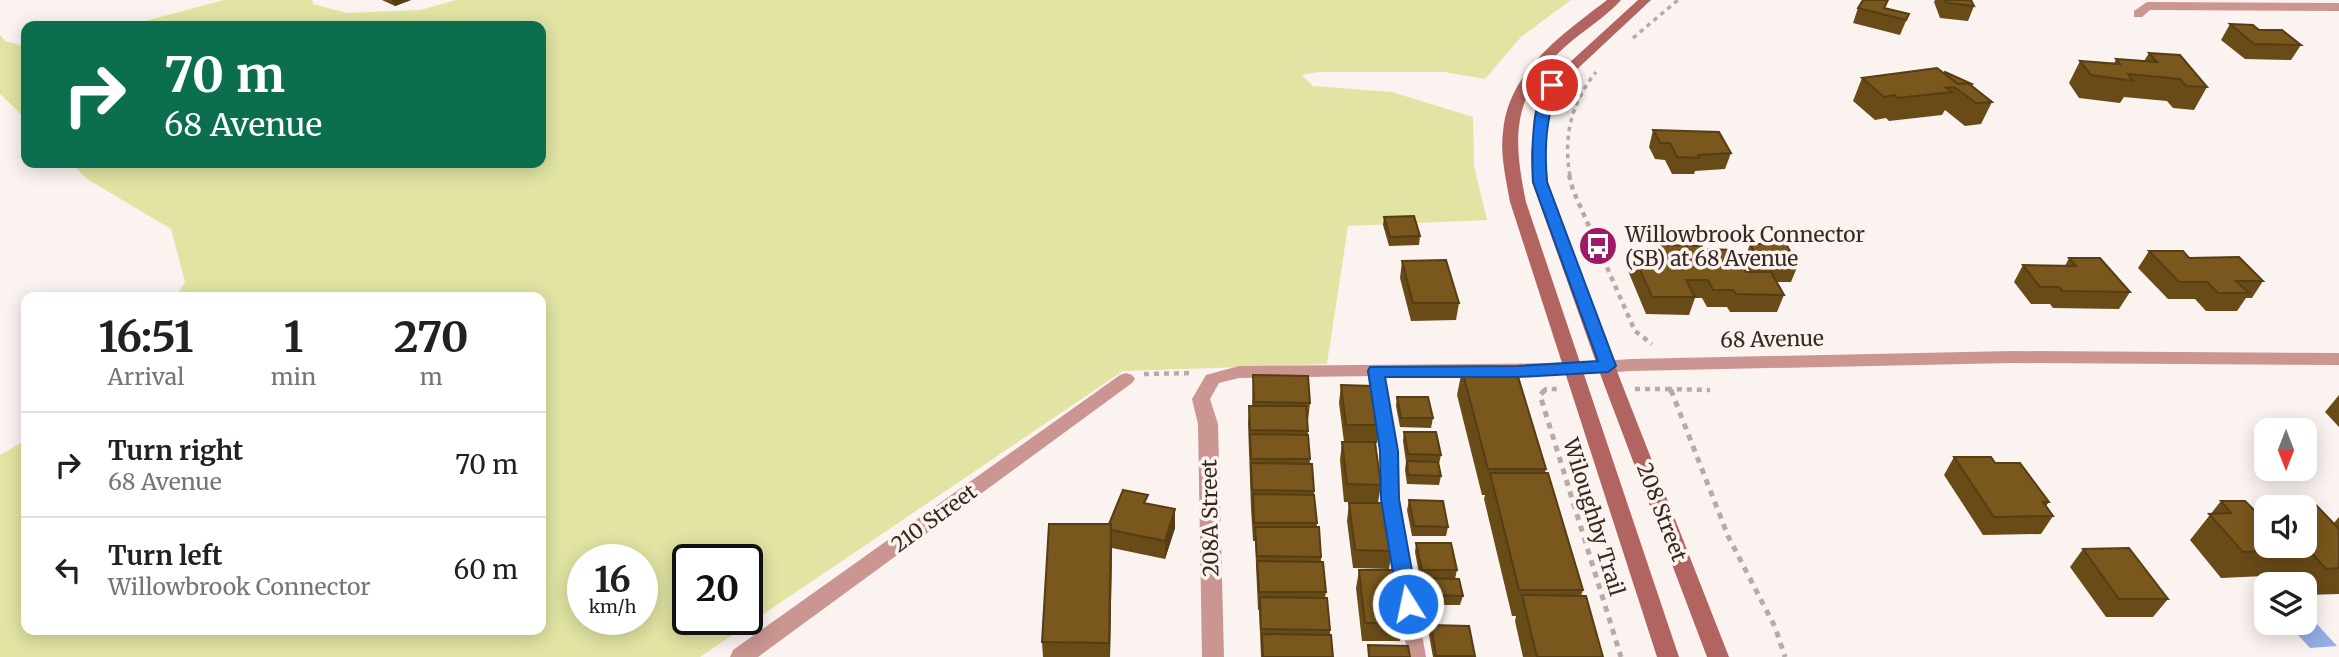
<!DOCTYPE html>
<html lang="en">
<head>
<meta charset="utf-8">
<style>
	:root { --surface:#fff; --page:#f2f2f2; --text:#202124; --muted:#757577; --line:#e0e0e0 }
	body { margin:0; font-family:Merriweather,serif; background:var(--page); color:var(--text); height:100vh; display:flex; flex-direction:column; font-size:26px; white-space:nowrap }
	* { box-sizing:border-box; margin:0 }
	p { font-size:23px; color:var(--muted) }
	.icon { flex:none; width:38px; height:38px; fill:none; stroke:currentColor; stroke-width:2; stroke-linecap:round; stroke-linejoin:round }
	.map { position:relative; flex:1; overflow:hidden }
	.panel { position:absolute; left:21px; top:292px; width:525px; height:343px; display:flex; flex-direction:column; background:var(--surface); border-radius:14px; box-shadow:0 4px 18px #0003 }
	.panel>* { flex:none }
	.top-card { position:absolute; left:21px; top:21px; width:525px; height:147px; border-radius:14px; box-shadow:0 4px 18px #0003; background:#0b6e4f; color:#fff; overflow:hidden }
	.needle { width:46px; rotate:180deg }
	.tools { position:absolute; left:2254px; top:418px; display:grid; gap:14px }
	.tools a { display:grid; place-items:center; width:63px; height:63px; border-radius:14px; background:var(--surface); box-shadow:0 4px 18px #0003; font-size:35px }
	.speed { position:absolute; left:567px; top:544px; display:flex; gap:14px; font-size:35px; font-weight:700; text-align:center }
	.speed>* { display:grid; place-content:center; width:91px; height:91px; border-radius:50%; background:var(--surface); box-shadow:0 4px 18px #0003; line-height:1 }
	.speed small { font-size:18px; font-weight:400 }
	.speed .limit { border:4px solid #111; border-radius:10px; background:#fff; color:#111 }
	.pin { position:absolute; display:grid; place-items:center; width:60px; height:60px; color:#fff; margin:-30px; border:4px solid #fff; border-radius:50%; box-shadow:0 2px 7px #0007 }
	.me { position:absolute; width:77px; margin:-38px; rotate:350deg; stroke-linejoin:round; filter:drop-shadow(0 0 5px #0008) }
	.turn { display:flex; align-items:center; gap:24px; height:147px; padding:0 28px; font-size:32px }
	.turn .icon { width:91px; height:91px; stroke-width:2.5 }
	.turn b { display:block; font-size:49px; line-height:60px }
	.eta { display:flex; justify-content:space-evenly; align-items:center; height:119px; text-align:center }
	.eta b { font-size:42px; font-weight:700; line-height:49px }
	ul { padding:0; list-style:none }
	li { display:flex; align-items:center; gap:21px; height:105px; padding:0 28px; border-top:2px solid var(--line) }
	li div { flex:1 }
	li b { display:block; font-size:26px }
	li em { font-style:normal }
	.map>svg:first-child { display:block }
	.green { fill:#e1e4a2; fill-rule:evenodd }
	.water { fill:#94aee7 }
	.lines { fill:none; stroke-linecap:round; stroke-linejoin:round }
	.path-far2 { stroke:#b5aba7; stroke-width:3.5; stroke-dasharray:4.5 4.5; stroke-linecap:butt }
	.path-far1 { stroke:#b5aba7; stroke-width:4.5; stroke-dasharray:5 5; stroke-linecap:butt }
	.path { stroke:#b5aba7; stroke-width:5; stroke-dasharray:6 6; stroke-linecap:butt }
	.service { fill:#cb9591; fill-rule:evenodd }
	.minor { fill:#cb9591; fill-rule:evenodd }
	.tertiary { fill:#cb9591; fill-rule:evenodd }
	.secondary { fill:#b26560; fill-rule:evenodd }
	.wall { fill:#694b18 }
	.shaded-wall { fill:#553d14 }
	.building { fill:#7a571c; stroke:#553d14; stroke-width:2 }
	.route { fill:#1a73e8; stroke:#114b97; stroke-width:2 }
	.labels { text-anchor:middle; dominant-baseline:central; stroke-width:7; stroke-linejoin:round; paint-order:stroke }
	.poi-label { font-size:21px; fill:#372922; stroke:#fbf3f0; text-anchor:start }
	.street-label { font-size:21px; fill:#372922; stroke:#fbf3f0 }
</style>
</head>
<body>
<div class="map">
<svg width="2339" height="657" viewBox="0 0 2339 657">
	<rect width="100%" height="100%" fill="#fbf3f0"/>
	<!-- green -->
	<g class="green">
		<path d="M 224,0 L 312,0 L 313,4 L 347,13 L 420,10 L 456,0 L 1571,0 L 1521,37 L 1485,79 L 1444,72 L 1319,72 L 1302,75 L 1313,86 L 1392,92 L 1473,117 L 1474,166 L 1487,220 L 1348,226 L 1327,364 L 1123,371 L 700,657 L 0,657 L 0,455 L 26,440 L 26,630 L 541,630 L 541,298 L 176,297 L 185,282 L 171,229 L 87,179 L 71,163 L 541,163 L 541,26 L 127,26 ZM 583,560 L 642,560 L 642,620 L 583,620 ZM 688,560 L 747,560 L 747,620 L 688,620 Z"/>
		<path d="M 0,35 L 5,41 L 26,47 L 26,119 L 0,94 Z"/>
	</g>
	<!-- water -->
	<path class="water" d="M 2305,611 L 2337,646 L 2310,648 L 2287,623 L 2305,623 Z"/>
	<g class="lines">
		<!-- path-far2 -->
		<g class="path-far2">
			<path d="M 1633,38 L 1678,0"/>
			<path d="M 1570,176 C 1563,137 1571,103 1596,72"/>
		</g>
		<!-- path-far1 -->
		<g class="path-far1">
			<path d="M 1569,175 L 1573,190 L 1635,331 L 1652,344"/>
			<path d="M 1144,374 L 1194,373"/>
			<path d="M 1635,389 L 1670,389"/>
			<path d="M 1543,392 L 1546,389 L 1560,389"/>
			<path d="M 1671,392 L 1670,389 L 1710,390"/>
		</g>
		<!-- path -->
		<g class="path">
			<path d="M 1545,390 L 1540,395 L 1621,657"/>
			<path d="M 1671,390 L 1728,536 L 1775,627 L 1785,657"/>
		</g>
		<!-- service -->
		<path class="service" d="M 1376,366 L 1383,371 L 1397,451 L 1398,499 L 1426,657 L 1408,657 L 1382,499 L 1381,451 L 1369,371 Z"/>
		<!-- minor -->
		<g class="minor">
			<path d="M 2147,2 L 2339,3 L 2339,11 L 2150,10 L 2142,17 L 2134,17 L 2134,11 Z"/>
			<path d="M 1574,363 L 1583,369 L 1580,373 L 1239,378 L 1219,383 L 1210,399 L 1218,424 L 1224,657 L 1202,657 L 1198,424 L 1192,399 L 1206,375 L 1239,366 Z"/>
			<path d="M 1126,373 L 1132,375 L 1135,379 L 1132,383 L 758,657 L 730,657 L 733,650 L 1120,375 Z"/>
		</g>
		<!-- tertiary -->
		<path class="tertiary" d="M 2012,351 L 2339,353 L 2339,365 L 2012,363 L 1631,371 L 1574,375 L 1565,369 L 1574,363 L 1631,359 Z"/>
		<!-- secondary -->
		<g class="secondary">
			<path d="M 1607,0 L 1621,0 C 1606,17 1584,30 1567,45 C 1512,93 1512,135 1526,202 L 1679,657 L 1657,657 L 1510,202 C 1506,179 1500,155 1503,132 C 1508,71 1563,34 1607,0 Z"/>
			<path d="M 1638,0 L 1651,0 L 1558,87 L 1548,116 L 1545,154 L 1548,182 L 1620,379 L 1729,657 L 1707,657 L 1602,379 L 1532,182 L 1531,154 L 1534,116 L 1545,85 Z"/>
		</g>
	</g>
	<!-- wall -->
	<g class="wall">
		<path d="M 382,0 L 411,0 L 395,6 Z"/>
		<path d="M 1935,0 L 1971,0 L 1974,6 L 1968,21 L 1940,18 L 1934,2 Z"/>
		<path d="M 1858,8 L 1886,8 L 1909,14 L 1900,35 L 1853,23 Z"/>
		<path d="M 2230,24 L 2259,30 L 2301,45 L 2291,60 L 2245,59 L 2221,40 Z"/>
		<path d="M 2149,53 L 2207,87 L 2194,110 L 2173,108 L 2167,101 L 2124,97 L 2120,103 L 2079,98 L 2069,83 L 2080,61 L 2114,64 L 2116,59 L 2144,61 Z"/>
		<path d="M 1944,73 L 1972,84 L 1971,86 L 1992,102 L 1981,124 L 1965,126 L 1945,110 L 1942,115 L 1889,121 L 1886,118 L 1875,120 L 1853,101 L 1862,78 Z"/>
		<path d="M 1653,130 L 1731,153 L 1725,169 L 1695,171 L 1694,174 L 1672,174 L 1665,160 L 1655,159 L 1649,147 Z"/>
		<path d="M 1384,217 L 1420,236 L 1419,245 L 1389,246 L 1383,225 Z"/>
		<path d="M 1750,244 L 1798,265 L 1791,282 L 1777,282 L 1784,295 L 1777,312 L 1730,312 L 1727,307 L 1707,307 L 1702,298 L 1695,298 L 1689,315 L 1646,314 L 1626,266 L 1631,249 L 1659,249 L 1660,245 L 1704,249 L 1746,272 L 1750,272 L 1744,261 Z"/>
		<path d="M 2149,251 L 2189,258 L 2263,281 L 2252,298 L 2246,298 L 2237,311 L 2206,311 L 2195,299 L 2168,299 L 2138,268 Z"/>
		<path d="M 2069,258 L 2130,292 L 2119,309 L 2053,308 L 2050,304 L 2031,304 L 2014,282 L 2023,265 L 2065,266 Z"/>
		<path d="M 1402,261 L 1459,303 L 1456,320 L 1411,321 L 1400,278 Z"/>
		<path d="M 1462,370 L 1546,469 L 1545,473 L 1583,590 L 1581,596 L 1603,657 L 1523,657 L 1515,621 L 1516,616 L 1512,616 L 1484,499 L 1485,495 L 1482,495 L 1457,395 Z"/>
		<path d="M 1253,375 L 1310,403 L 1308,421 L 1307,421 L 1310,464 L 1314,491 L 1317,527 L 1321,557 L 1321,562 L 1326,592 L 1325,598 L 1330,630 L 1330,635 L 1333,657 L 1261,657 L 1259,610 L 1258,610 L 1255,541 L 1253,541 L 1251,508 L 1248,424 L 1249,406 L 1252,406 Z"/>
		<path d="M 1341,385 L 1380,425 L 1377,443 L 1375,443 L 1381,485 L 1378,503 L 1344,502 L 1340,460 L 1342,442 L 1344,442 L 1339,403 Z"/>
		<path d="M 2339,395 L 2339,427 L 2325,412 Z"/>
		<path d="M 1397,397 L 1433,418 L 1431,428 L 1400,427 L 1396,406 Z"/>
		<path d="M 1404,432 L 1441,455 L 1439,464 L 1441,476 L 1439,485 L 1407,484 L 1405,470 L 1406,462 L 1403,441 Z"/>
		<path d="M 1954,457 L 1995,463 L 2049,502 L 2046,506 L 2053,516 L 2041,534 L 1983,535 L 1944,475 Z"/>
		<path d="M 1409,500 L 1448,527 L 1446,536 L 1412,536 L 1407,510 Z"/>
		<path d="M 2221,501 L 2245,501 L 2254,510 L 2266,510 L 2266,546 L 2305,546 L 2305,508 L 2273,508 L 2274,506 L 2316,505 L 2334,523 L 2339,517 L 2339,594 L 2305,595 L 2305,584 L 2294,584 L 2286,575 L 2221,578 L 2190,540 Z"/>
		<path d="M 1349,503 L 1392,551 L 1389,569 L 1353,568 L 1347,521 Z"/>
		<path d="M 1148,504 L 1175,509 L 1175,528 L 1165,559 L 1112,548 L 1110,657 L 1043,657 L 1042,642 L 1109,524 Z"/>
		<path d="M 1416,543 L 1457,570 L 1455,579 L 1463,596 L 1460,605 L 1424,605 L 1421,587 L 1423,579 L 1420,579 L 1415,552 Z"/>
		<path d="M 2083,549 L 2168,599 L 2153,617 L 2106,617 L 2070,567 Z"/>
		<path d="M 1359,570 L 1403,623 L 1400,641 L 1362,641 L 1356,588 Z"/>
		<path d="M 1431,625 L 1469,626 L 1474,657 L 1433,657 L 1429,635 Z"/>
	</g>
	<!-- shaded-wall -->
	<g class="shaded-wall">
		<path d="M 392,0 L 411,0 L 395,6 Z"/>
		<path d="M 1175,509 L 1175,528 L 1165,559 L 1165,541 Z"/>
		<path d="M 1111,524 L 1112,550 L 1110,657 L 1109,643 Z"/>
	</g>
	<!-- building -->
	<g class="building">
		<path d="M 1863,0 L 1888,0 L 1884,8 L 1909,14 L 1906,20 L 1858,8 Z"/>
		<path d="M 1945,0 L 1971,0 L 1974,6 L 1947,3 Z"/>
		<path d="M 2230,24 L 2253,25 L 2259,30 L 2282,30 L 2301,45 L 2254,44 Z"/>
		<path d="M 2149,53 L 2180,55 L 2207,87 L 2186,86 L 2180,79 L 2128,74 L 2133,81 L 2091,75 L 2080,61 L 2120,64 L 2116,59 L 2157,62 Z"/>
		<path d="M 1937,68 L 1958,84 L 1968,83 L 1992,102 L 1976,103 L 1954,87 L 1946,88 L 1952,92 L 1898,98 L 1895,95 L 1884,97 L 1862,78 Z"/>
		<path d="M 1945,72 L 1972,84 L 1970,85 L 1968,83 L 1958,84 L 1944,73 Z"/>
		<path d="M 1653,130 L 1719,132 L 1731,153 L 1698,155 L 1699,158 L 1677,157 L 1670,143 L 1660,143 Z"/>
		<path d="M 1414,216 L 1420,236 L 1390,237 L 1384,217 Z"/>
		<path d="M 1750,244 L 1786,244 L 1798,265 L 1761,264 Z"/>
		<path d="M 1660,245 L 1702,246 L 1704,249 L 1734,250 L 1746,272 L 1771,272 L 1784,295 L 1736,294 L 1733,290 L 1713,290 L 1708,280 L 1686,280 L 1695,297 L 1652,297 L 1631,249 L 1662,249 Z"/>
		<path d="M 2149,251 L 2183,251 L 2189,258 L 2239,257 L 2263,281 L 2236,281 L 2249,293 L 2218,293 L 2207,282 L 2179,282 Z"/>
		<path d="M 2069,258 L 2100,258 L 2130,292 L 2063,291 L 2059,287 L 2040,287 L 2023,265 L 2076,266 Z"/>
		<path d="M 1446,260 L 1459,303 L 1413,303 L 1402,261 Z"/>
		<path d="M 1462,370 L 1516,370 L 1546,469 L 1488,469 Z"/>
		<path d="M 1253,375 L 1308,376 L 1310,403 L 1254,402 Z"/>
		<path d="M 1341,385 L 1373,386 L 1380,425 L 1346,425 Z"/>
		<path d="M 1397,397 L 1428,397 L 1433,418 L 1401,418 Z"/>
		<path d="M 1249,406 L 1306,406 L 1308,431 L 1250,430 Z"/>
		<path d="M 1404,432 L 1436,432 L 1441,455 L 1408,454 Z"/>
		<path d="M 1250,434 L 1308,435 L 1310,459 L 1251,459 Z"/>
		<path d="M 1342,442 L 1375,442 L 1381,485 L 1347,484 Z"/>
		<path d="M 1954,457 L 1991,457 L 1995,463 L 2020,463 L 2049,502 L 2043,502 L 2053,516 L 1994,517 Z"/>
		<path d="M 1407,461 L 1438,462 L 1441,476 L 1408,475 Z"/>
		<path d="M 1251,463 L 1312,464 L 1314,491 L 1252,490 Z"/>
		<path d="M 1490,473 L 1548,473 L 1583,590 L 1519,590 Z"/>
		<path d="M 1123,490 L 1148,495 L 1144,503 L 1175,509 L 1165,541 L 1111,530 L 1111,524 L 1109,524 Z"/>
		<path d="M 1253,494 L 1314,495 L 1317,523 L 1254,523 Z"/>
		<path d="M 1409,500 L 1443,501 L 1448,527 L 1414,526 Z"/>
		<path d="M 2221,501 L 2245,501 L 2254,510 L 2266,510 L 2266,546 L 2305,546 L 2305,508 L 2276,508 L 2274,506 L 2316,505 L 2339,529 L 2339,568 L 2326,569 L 2308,549 L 2243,552 L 2209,514 L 2231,513 Z"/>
		<path d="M 1349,503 L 1385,503 L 1392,551 L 1355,550 Z"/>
		<path d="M 1049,524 L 1111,524 L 1109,643 L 1042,642 Z"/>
		<path d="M 1255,527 L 1319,527 L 1321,557 L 1257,556 Z"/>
		<path d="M 1416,543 L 1451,543 L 1457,570 L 1422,570 Z"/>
		<path d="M 2129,548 L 2168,599 L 2119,599 L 2083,549 Z"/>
		<path d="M 1257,561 L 1323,562 L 1326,592 L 1259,592 Z"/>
		<path d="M 1359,570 L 1396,570 L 1403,623 L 1365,623 Z"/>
		<path d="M 1423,578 L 1459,579 L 1463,596 L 1426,595 Z"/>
		<path d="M 1522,595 L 1586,596 L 1603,657 L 1537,657 Z"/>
		<path d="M 1260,597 L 1327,598 L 1330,630 L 1261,629 Z"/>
		<path d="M 1431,625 L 1469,626 L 1475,656 L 1436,656 Z"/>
		<path d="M 1262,634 L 1331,635 L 1333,657 L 1263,657 Z"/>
		<path d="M 1368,645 L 1408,646 L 1410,657 L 1369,657 Z"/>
	</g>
	<!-- route -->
	<path class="route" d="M 1552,81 L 1558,85 C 1546,120 1544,145 1547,182 L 1616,366 L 1608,372 L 1518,377 L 1385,377 L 1398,451 L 1399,499 L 1418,604 L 1415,610 L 1408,612 L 1401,610 L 1398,604 L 1381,499 L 1380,451 L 1368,371 L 1370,367 L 1518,366 L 1598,361 L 1533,182 C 1532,161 1530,90 1552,81 Z"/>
	<!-- icons -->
	<defs>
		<symbol id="bus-disc" viewBox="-11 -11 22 22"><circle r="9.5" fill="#9e1969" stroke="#fbf3f0"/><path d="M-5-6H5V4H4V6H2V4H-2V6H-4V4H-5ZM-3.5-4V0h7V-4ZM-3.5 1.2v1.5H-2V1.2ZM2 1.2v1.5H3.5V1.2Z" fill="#fff"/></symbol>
	</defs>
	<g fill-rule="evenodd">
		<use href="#bus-disc" x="1576" y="224" width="44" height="44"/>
	</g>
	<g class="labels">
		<!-- poi labels -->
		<g class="poi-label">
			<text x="1625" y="234">Willowbrook Connector<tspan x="1625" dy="24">(SB) at 68 Avenue</tspan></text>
		</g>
		<!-- street labels -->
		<g class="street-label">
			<text transform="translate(1772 339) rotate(-1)">68 Avenue</text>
			<text transform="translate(1662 512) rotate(69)">208 Street</text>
			<text transform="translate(1594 517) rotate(73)">Wiloughby Trail</text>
			<text transform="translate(934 518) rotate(-36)">210 Street</text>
			<text transform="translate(1210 518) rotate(-91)">208A Street</text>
		</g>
	</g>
</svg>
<div class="tools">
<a><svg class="needle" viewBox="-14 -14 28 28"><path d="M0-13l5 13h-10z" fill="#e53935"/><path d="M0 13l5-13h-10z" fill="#757577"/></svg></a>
<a><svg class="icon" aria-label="sound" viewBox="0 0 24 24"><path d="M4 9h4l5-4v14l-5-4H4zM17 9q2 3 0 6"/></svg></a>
<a><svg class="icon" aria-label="layers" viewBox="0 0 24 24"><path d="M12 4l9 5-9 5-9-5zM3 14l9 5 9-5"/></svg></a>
</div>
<div class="speed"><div>16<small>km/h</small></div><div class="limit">20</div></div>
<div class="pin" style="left:1552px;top:85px;background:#d93025"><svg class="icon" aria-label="arrive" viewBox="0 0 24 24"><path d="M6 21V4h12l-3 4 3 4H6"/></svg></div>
<svg class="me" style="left:1408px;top:604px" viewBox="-20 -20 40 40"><circle r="17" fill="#1a73e8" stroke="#fff" stroke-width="3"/><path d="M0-11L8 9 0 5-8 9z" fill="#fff"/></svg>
<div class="top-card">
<div class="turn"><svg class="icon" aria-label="right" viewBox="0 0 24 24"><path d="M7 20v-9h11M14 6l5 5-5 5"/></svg><div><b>70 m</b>68 Avenue</div></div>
</div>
<section class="panel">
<div class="eta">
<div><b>16:51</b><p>Arrival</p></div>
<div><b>1</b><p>min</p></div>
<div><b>270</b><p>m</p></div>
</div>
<ul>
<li><svg class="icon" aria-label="right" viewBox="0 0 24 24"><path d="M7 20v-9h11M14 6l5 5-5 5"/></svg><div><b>Turn right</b><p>68 Avenue</p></div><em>70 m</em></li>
<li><svg class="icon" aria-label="left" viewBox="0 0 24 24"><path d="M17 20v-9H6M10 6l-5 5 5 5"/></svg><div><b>Turn left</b><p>Willowbrook Connector</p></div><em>60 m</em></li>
</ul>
</section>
</div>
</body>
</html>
